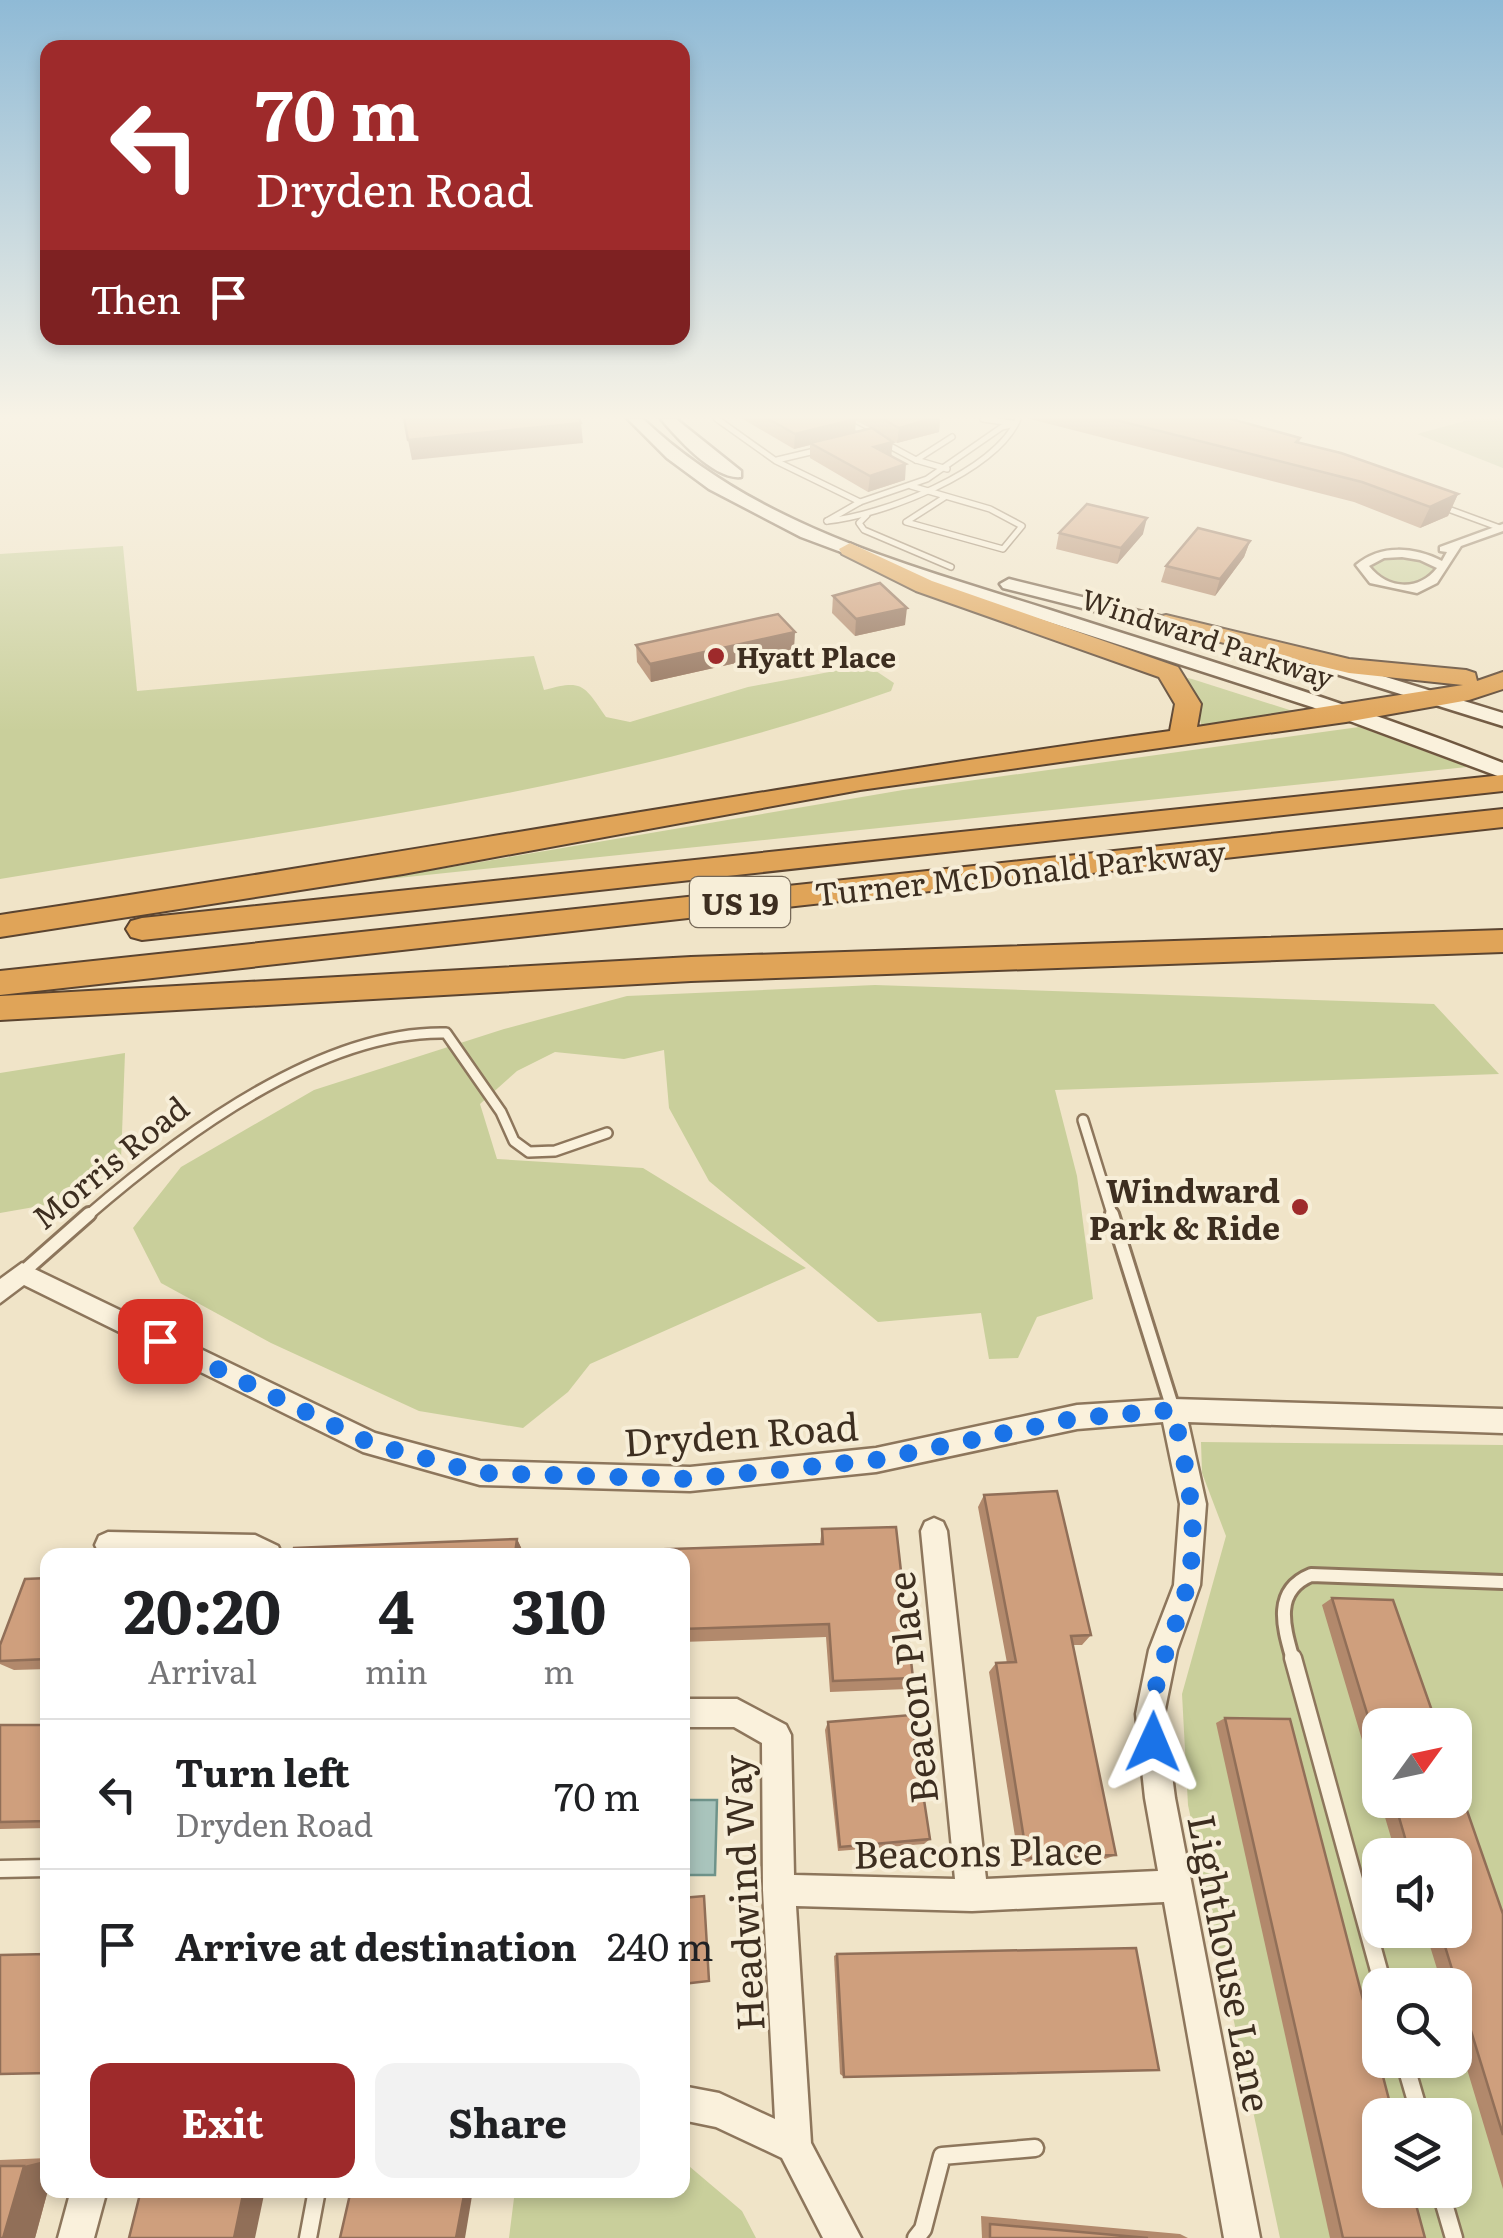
<!DOCTYPE html>
<html lang="en">
<head>
<meta charset="utf-8">
<style>
	:root { --surface:#fff; --page:#f2f2f2; --text:#202124; --muted:#757577; --line:#e0e0e0; --accent:#9e2a2b }
	body { margin:0; font-family:Literata,serif; background:var(--page); color:var(--text); height:100vh; display:flex; flex-direction:column; font-size:38px; white-space:nowrap }
	* { box-sizing:border-box; margin:0 }
	p { font-size:32px; color:var(--muted) }
	.icon { flex:none; width:55px; height:55px; fill:none; stroke:currentColor; stroke-width:2; stroke-linecap:round; stroke-linejoin:round }
	.map { position:relative; flex:1; overflow:hidden }
	.panel { position:absolute; left:40px; top:1548px; width:650px; height:650px; display:flex; flex-direction:column; background:var(--surface); border-radius:20px; box-shadow:0 5px 15px #0003 }
	.panel>* { flex:none }
	.hud { position:absolute; left:40px; top:40px; width:650px; height:305px; border-radius:20px; box-shadow:0 5px 15px #0003; background:#9e2a2b; color:#fff; overflow:hidden }
	.needle { width:65px; rotate:57deg }
	.fabs { position:absolute; left:1362px; top:1708px; display:grid; gap:20px }
	.fabs a { display:grid; place-items:center; width:110px; height:110px; border-radius:20px; background:var(--surface); box-shadow:0 5px 15px #0003; font-size:50px }
	.pin { position:absolute; display:grid; place-items:center; width:85px; height:85px; color:#fff; margin:-42px; border-radius:20px; box-shadow:0 5px 15px #0006 }
	.me { position:absolute; width:110px; margin:-55px; rotate:1deg; stroke-linejoin:round; filter:drop-shadow(0 0 8px #0008) }
	.turn { display:flex; align-items:center; gap:35px; height:210px; padding:0 50px; font-size:45px }
	.turn .icon { width:130px; height:130px; stroke-width:2.5 }
	.turn b { display:block; font-size:70px; line-height:85px }
	.then { display:flex; align-items:center; height:95px; padding:0 50px; background:#0003; gap:20px; font-size:38px }
	.eta { display:flex; justify-content:space-evenly; align-items:center; height:170px; text-align:center }
	.eta b { font-size:60px; font-weight:700; line-height:70px }
	.button { display:flex; gap:20px; margin-top:auto; padding:20px 50px }
	.button a { flex:1; height:115px; border-radius:20px; background:var(--accent); color:#fff; font-size:40px; font-weight:700; line-height:115px; text-align:center }
	.button a+a { background:var(--page); color:var(--text) }
	ul { padding:0; list-style:none }
	li { display:flex; align-items:center; gap:30px; height:150px; padding:0 50px; border-top:2px solid var(--line) }
	li div { flex:1 }
	li b { display:block; font-size:38px }
	li em { font-style:normal }
	.map>svg:first-child { display:block }
	.green { fill:#c9cf9b; fill-rule:evenodd }
	.cemetery { fill:#bfc49a }
	.water { fill:#a9c4bc; stroke:#6f938a; stroke-width:2.5 }
	.lines { fill:none; stroke-linecap:round; stroke-linejoin:round }
	.lane-far3-casing { stroke:#8d765c; stroke-width:8 }
	.lane-far2-casing { stroke:#8d765c; stroke-width:14 }
	.lane-far1-casing { stroke:#8d765c; stroke-width:18 }
	.lane-casing { stroke:#8d765c; stroke-width:21 }
	.street-casing { stroke:#8d765c; stroke-width:5 }
	.secondary-casing { stroke:#6f573f; stroke-width:5 }
	.highway-casing { stroke:#5b4430; stroke-width:4 }
	.lane-far3 { stroke:#faf1dc; stroke-width:5 }
	.lane-far2 { stroke:#faf1dc; stroke-width:9 }
	.lane-far1 { stroke:#faf1dc; stroke-width:12 }
	.lane { stroke:#faf1dc; stroke-width:16 }
	.street { fill:#faf1dc; fill-rule:evenodd }
	.secondary { fill:#faf1dc; fill-rule:evenodd }
	.highway { fill:#e0a458; fill-rule:evenodd }
	.wall { fill:#b2896c; fill-rule:evenodd }
	.shaded-wall { fill:#916f58 }
	.building { fill:#cf9f7d; stroke:#916f58; stroke-width:2.5 }
	.route { stroke:#1a73e8; stroke-width:18; stroke-dasharray:0 32.4 }
	.poi-dot { fill:#9e2a2b; stroke:#f7eed8; stroke-width:4 }
	.labels { text-anchor:middle; dominant-baseline:central; stroke-width:8; stroke-linejoin:round; paint-order:stroke }
	.far-street-label { font-size:28px; fill:#3d2e20; stroke:#f7eed8 }
	.far-poi-label { font-size:28px; font-weight:bold; fill:#3d2e20; stroke:#f7eed8; text-anchor:start }
	.shield { fill:#f7eed8; stroke:#756857; stroke-width:2.5 }
	.shield-label { font-size:30px; font-weight:bold; fill:#3d2e20 }
	.street-label { font-size:32px; fill:#3d2e20; stroke:#f7eed8 }
	.poi-label { font-size:32px; font-weight:bold; fill:#3d2e20; stroke:#f7eed8; text-anchor:end }
	.near-street-label { font-size:38px; fill:#3d2e20; stroke:#f7eed8 }
</style>
</head>
<body>
<div class="map">
<svg width="1503" height="2238" viewBox="0 0 1503 2238">
	<rect width="100%" height="100%" fill="#f0e4c8"/>
	<!-- green -->
	<g class="green">
		<path d="M 123,546 L 137,691 L 534,656 L 544,690 C 583,679 584,685 606,717 L 630,722 L 748,687 L 867,665 L 894,683 L 891,691 C 605,793 298,828 0,879 L 0,554 Z"/>
		<path d="M 1410,556 L 1433,565 L 1436,571 C 1416,589 1389,589 1370,569 L 1381,559 Z"/>
		<path d="M 1187,678 L 1192,679 L 1299,713 L 1202,727 Z"/>
		<path d="M 1359,727 L 1467,767 L 369,881 L 903,790 Z"/>
		<path d="M 875,985 L 1434,1004 L 1499,1074 L 1055,1090 L 1077,1176 L 1093,1299 L 1037,1317 L 1018,1358 L 989,1359 L 981,1313 L 878,1322 L 709,1181 L 669,1108 L 664,1050 L 624,1059 L 555,1052 L 517,1071 L 480,1104 L 497,1159 L 643,1168 L 806,1268 L 590,1364 L 568,1392 L 523,1428 L 419,1411 L 271,1343 L 161,1283 L 133,1228 L 181,1167 L 314,1090 L 504,1029 L 627,996 Z"/>
		<path d="M 125,1053 L 121,1160 L 57,1203 L 0,1213 L 0,1073 Z"/>
		<path d="M 1201,1442 L 1503,1445 L 1503,2238 L 1280,2238 L 1188,1805 L 1182,1694 L 1226,1536 L 1202,1473 ZM 1380,1725 L 1455,1725 L 1455,1800 L 1380,1800 ZM 1380,1855 L 1455,1855 L 1455,1930 L 1380,1930 ZM 1380,1985 L 1455,1985 L 1455,2060 L 1380,2060 ZM 1380,2115 L 1455,2115 L 1455,2190 L 1380,2190 Z"/>
		<path d="M 683,2161 L 742,2211 L 756,2238 L 509,2238 L 515,2190 L 682,2190 Z"/>
	</g>
	<!-- cemetery -->
	<path class="cemetery" d="M 1472,419 L 1503,419 L 1503,468 L 1417,434 Z"/>
	<!-- water -->
	<path class="water" d="M 683,1800 L 717,1800 L 715,1875 L 683,1875 Z"/>
	<g class="lines">
		<defs>
			<g id="lane-far3">
				<path d="M 717,419 L 776,461 L 860,502"/>
				<path d="M 840,419 L 916,460 L 947,469"/>
				<path d="M 983,419 L 1012,423"/>
				<path d="M 777,460 L 819,450"/>
				<path d="M 916,460 L 952,437"/>
				<path d="M 911,486 L 990,509 L 1022,526 L 1003,549 L 906,522 L 945,497"/>
				<path d="M 1440,506 L 1500,528"/>
				<path d="M 867,515 L 859,523 L 864,530 L 951,567"/>
				<path d="M 827,521 C 881,516 996,472 1018,419"/>
				<path d="M 827,521 L 860,502 L 927,479 L 1002,427 L 1015,424"/>
			</g>
			<g id="lane-far2">
				<path d="M 1083,1120 L 1113,1217"/>
				<path d="M 86,1217 C 177,1138 321,1030 446,1033 L 501,1112 L 514,1141 L 529,1152 L 555,1151 L 607,1133"/>
			</g>
			<g id="lane-far1">
				<path d="M 1112,1214 L 1173,1409"/>
				<path d="M 22,1273 L 89,1214"/>
				<path d="M 1293,1660 C 1284,1628 1272,1591 1311,1575 L 1503,1582"/>
			</g>
			<g id="lane">
				<path d="M 1293,1658 L 1383,1985"/>
				<path d="M 0,1869 L 48,1868"/>
				<path d="M 1404,2060 L 1420,2115"/>
				<path d="M 1440,2190 L 1454,2238"/>
				<path d="M 308,2238 L 317,2190"/>
				<path d="M 916,2238 L 923,2229 L 942,2156 L 1035,2148"/>
			</g>
			<g id="street">
				<path d="M 1503,524 L 1503,531 L 1461,546 L 1437,583 L 1417,593 L 1370,583 L 1356,565 C 1381,544 1414,547 1442,561 L 1447,552 L 1440,551 L 1440,547 ZM 1402,557 L 1420,560 L 1437,568 C 1418,592 1387,589 1369,566 L 1384,558 Z"/>
				<path d="M 22,1263 L 375,1433 L 480,1461 L 690,1467 L 876,1448 L 1077,1405 L 1173,1399 L 1503,1409 L 1503,1433 L 1188,1422 L 1206,1504 L 1200,1585 L 1177,1650 L 1164,1714 L 1175,1798 L 1260,2238 L 1224,2238 L 1164,1902 L 972,1911 L 796,1906 L 811,2143 L 861,2238 L 823,2238 L 782,2158 L 716,2127 L 682,2120 L 682,2086 L 719,2093 L 775,2119 L 763,1890 L 762,1743 L 734,1727 L 682,1727 L 682,1699 L 737,1699 L 786,1725 L 791,1735 L 794,1875 L 955,1879 L 921,1531 L 925,1522 L 934,1518 L 943,1522 L 947,1531 L 986,1879 L 1158,1871 L 1145,1798 L 1136,1714 L 1149,1650 L 1174,1585 L 1180,1504 L 1163,1422 L 1077,1429 L 876,1472 L 690,1491 L 480,1485 L 363,1452 L 24,1285 L 0,1303 L 0,1279 Z"/>
				<path d="M 108,1532 L 255,1535 L 278,1546 L 282,1555 L 100,1555 L 95,1545 L 99,1536 Z"/>
				<path d="M 71,2190 L 107,2190 L 94,2238 L 58,2238 Z"/>
			</g>
			<g id="secondary">
				<path d="M 628,419 L 643,419 C 756,526 905,564 1050,610 C 1202,659 1355,704 1503,763 L 1503,778 L 1312,707 L 900,574 L 801,537 L 709,489 L 667,458 Z"/>
				<path d="M 661,419 L 676,419 L 741,471 L 741,477 C 714,480 677,438 661,419 Z"/>
				<path d="M 1009,579 L 1204,627 L 1207,631 L 1197,637 L 1003,588 L 1000,584 Z"/>
				<path d="M 1324,658 L 1503,713 L 1503,726 L 1317,668 L 1314,664 Z"/>
			</g>
			<g id="highway">
				<path d="M 850,543 L 932,581 L 1178,667 L 1201,704 L 1197,727 L 1463,685 L 1349,673 L 1158,627 L 1158,617 L 1166,615 L 1349,659 L 1466,670 L 1475,673 L 1477,681 L 1503,672 L 1503,689 L 1469,700 L 1346,722 L 860,790 L 403,874 L 0,937 L 0,915 C 390,856 779,785 1170,731 L 1175,704 L 1159,677 L 916,591 L 842,554 L 839,549 Z"/>
				<path d="M 1503,775 L 1503,791 L 142,940 L 131,937 L 126,929 L 131,921 L 142,918 Z"/>
				<path d="M 1503,809 L 1503,827 L 0,995 L 0,971 Z"/>
				<path d="M 1503,930 L 1503,952 L 691,981 L 0,1020 L 0,996 L 691,957 Z"/>
			</g>
		</defs>
		<!-- lane-far3 casing -->
		<use href="#lane-far3" class="lane-far3-casing"/>
		<!-- lane-far2 casing -->
		<use href="#lane-far2" class="lane-far2-casing"/>
		<!-- lane-far1 casing -->
		<use href="#lane-far1" class="lane-far1-casing"/>
		<!-- lane casing -->
		<use href="#lane" class="lane-casing"/>
		<!-- street casing -->
		<use href="#street" class="street-casing"/>
		<!-- secondary casing -->
		<use href="#secondary" class="secondary-casing"/>
		<!-- highway casing -->
		<use href="#highway" class="highway-casing"/>
		<!-- lane-far3 -->
		<use href="#lane-far3" class="lane-far3"/>
		<!-- lane-far2 -->
		<use href="#lane-far2" class="lane-far2"/>
		<!-- lane-far1 -->
		<use href="#lane-far1" class="lane-far1"/>
		<!-- lane -->
		<use href="#lane" class="lane"/>
		<!-- street -->
		<use href="#street" class="street"/>
		<!-- secondary -->
		<use href="#secondary" class="secondary"/>
		<!-- highway -->
		<use href="#highway" class="highway"/>
	</g>
	<!-- wall -->
	<g class="wall">
		<path d="M 741,418 L 940,418 L 939,432 L 897,443 L 881,434 L 905,480 L 868,492 L 810,458 L 810,445 L 794,449 ZM 855,420 L 870,428 L 855,432 Z"/>
		<path d="M 1026,418 L 1228,418 L 1300,438 L 1299,443 L 1458,494 L 1448,516 L 1420,528 L 1354,502 Z"/>
		<path d="M 1059,533 L 1143,534 L 1117,564 L 1056,549 Z"/>
		<path d="M 1250,541 L 1244,557 L 1215,596 L 1161,582 L 1166,566 Z"/>
		<path d="M 833,596 L 905,625 L 855,636 L 832,613 Z"/>
		<path d="M 636,645 L 794,650 L 651,682 L 637,662 Z"/>
		<path d="M 984,1495 L 1091,1635 L 1082,1645 L 1073,1645 L 1116,1855 L 1105,1859 L 1019,1862 L 989,1672 L 996,1663 L 1007,1663 L 978,1507 Z"/>
		<path d="M 822,1529 L 913,1678 L 908,1689 L 830,1692 L 826,1637 L 682,1642 L 682,1555 L 293,1555 L 517,1539 L 524,1554 L 820,1544 Z"/>
		<path d="M 48,1578 L 48,1669 L 14,1670 L 0,1664 L 0,1645 Z"/>
		<path d="M 1332,1598 L 1380,1725 L 1380,1800 L 1455,1800 L 1503,1914 L 1503,2189 L 1455,2029 L 1455,1985 L 1442,1985 L 1425,1930 L 1455,1930 L 1455,1855 L 1403,1855 L 1402,1851 L 1395,1851 L 1322,1605 Z"/>
		<path d="M 1225,1718 L 1425,2238 L 1330,2238 L 1216,1723 Z"/>
		<path d="M 828,1722 L 930,1839 L 924,1844 L 838,1851 L 825,1730 Z"/>
		<path d="M 0,1725 L 48,1725 L 48,1828 L 0,1829 Z"/>
		<path d="M 837,1954 L 844,2077 L 840,2074 L 834,1956 Z"/>
		<path d="M 48,2158 L 48,2190 L 35,2238 L 0,2238 L 0,2160 Z"/>
		<path d="M 981,2216 L 1180,2234 L 1188,2238 L 982,2238 Z"/>
	</g>
	<!-- shaded-wall -->
	<g class="shaded-wall">
		<path d="M 934,418 L 940,418 L 939,432 L 897,443 L 899,428 Z"/>
		<path d="M 856,419 L 855,434 L 810,443 L 810,445 L 794,449 L 795,434 Z"/>
		<path d="M 581,423 L 583,443 L 412,460 L 408,440 Z"/>
		<path d="M 893,442 L 891,457 L 874,447 Z"/>
		<path d="M 906,464 L 905,480 L 868,492 L 870,476 Z"/>
		<path d="M 1458,494 L 1448,516 L 1420,528 L 1430,507 Z"/>
		<path d="M 1147,518 L 1143,534 L 1117,564 L 1121,548 Z"/>
		<path d="M 1250,541 L 1244,557 L 1215,596 L 1220,579 Z"/>
		<path d="M 907,608 L 905,625 L 855,636 L 856,619 Z"/>
		<path d="M 795,632 L 794,650 L 651,682 L 650,664 Z"/>
		<path d="M 517,1539 L 524,1554 L 516,1555 Z"/>
		<path d="M 48,2160 L 48,2190 L 35,2238 L 3,2238 L 24,2166 Z"/>
		<path d="M 244,2190 L 265,2190 L 255,2238 L 234,2238 Z"/>
		<path d="M 465,2190 L 473,2190 L 465,2238 L 456,2238 Z"/>
	</g>
	<!-- building -->
	<g class="building">
		<path d="M 404,418 L 579,418 L 581,423 L 408,440 Z"/>
		<path d="M 767,418 L 855,418 L 856,419 L 795,434 Z"/>
		<path d="M 881,418 L 934,418 L 899,428 Z"/>
		<path d="M 1108,418 L 1228,418 L 1300,438 L 1296,442 L 1341,453 L 1458,494 L 1430,507 L 1362,482 Z"/>
		<path d="M 872,428 L 893,442 L 874,447 L 906,464 L 870,476 L 810,443 Z"/>
		<path d="M 1087,504 L 1147,518 L 1121,548 L 1059,533 Z"/>
		<path d="M 1198,528 L 1250,541 L 1220,579 L 1166,566 Z"/>
		<path d="M 880,583 L 907,608 L 856,619 L 833,596 Z"/>
		<path d="M 778,614 L 795,632 L 650,664 L 636,645 Z"/>
		<path d="M 1057,1491 L 1091,1635 L 1071,1636 L 1116,1855 L 1027,1858 L 996,1663 L 1016,1662 L 984,1495 Z"/>
		<path d="M 896,1527 L 913,1678 L 833,1681 L 829,1624 L 682,1629 L 682,1555 L 293,1555 L 294,1548 L 517,1539 L 515,1554 L 823,1544 L 822,1529 Z"/>
		<path d="M 48,1578 L 48,1659 L 0,1661 L 0,1645 L 25,1579 Z"/>
		<path d="M 1332,1598 L 1393,1600 L 1437,1725 L 1380,1725 L 1380,1756 Z"/>
		<path d="M 911,1715 L 930,1839 L 840,1847 L 828,1722 Z"/>
		<path d="M 1225,1718 L 1290,1719 L 1393,2115 L 1380,2115 L 1380,2190 L 1412,2190 L 1425,2238 L 1343,2238 Z"/>
		<path d="M 0,1725 L 48,1725 L 48,1821 L 0,1822 Z"/>
		<path d="M 1455,1776 L 1503,1914 L 1503,2135 L 1440,1930 L 1455,1930 L 1455,1855 L 1417,1855 L 1415,1848 L 1408,1848 L 1394,1800 L 1455,1800 Z"/>
		<path d="M 704,1896 L 709,1981 L 682,1984 L 682,1898 Z"/>
		<path d="M 1136,1948 L 1159,2070 L 844,2077 L 837,1954 Z"/>
		<path d="M 48,1954 L 48,2073 L 0,2074 L 0,1955 Z"/>
		<path d="M 0,2166 L 24,2166 L 3,2238 L 0,2238 Z"/>
		<path d="M 141,2190 L 244,2190 L 234,2238 L 129,2238 Z"/>
		<path d="M 351,2190 L 465,2190 L 456,2238 L 340,2238 Z"/>
		<path d="M 990,2224 L 1148,2238 L 990,2238 Z"/>
	</g>
	<!-- sky -->
	<linearGradient id="sky" x2="0" y2="1"><stop stop-color="#8fbad6"/><stop offset="0.57" stop-color="#f8f3e6"/><stop offset="1" stop-color="#f8f3e6" stop-opacity="0"/></linearGradient>
	<rect width="1503" height="732" fill="url(#sky)"/>
	<g class="lines">
		<!-- route -->
		<path class="route" d="M 160,1341 L 372,1444 L 480,1473 L 690,1479 L 876,1460 L 1077,1418 L 1173,1410 C 1186,1469 1201,1526 1187,1586 C 1174,1640 1146,1684 1153,1742"/>
	</g>
	<!-- markers -->
	<g class="poi-dot">
		<circle cx="716" cy="656" r="10"/>
		<circle cx="1300" cy="1207" r="10"/>
	</g>
	<g class="labels">
		<!-- far-street labels -->
		<g class="far-street-label">
			<text transform="translate(1208 637) rotate(18)">Windward Parkway</text>
		</g>
		<!-- far-poi labels -->
		<g class="far-poi-label">
			<text x="736" y="656">Hyatt Place</text>
		</g>
		<!-- shield labels -->
		<rect class="shield" x="690" y="877" width="100" height="50" rx="8"/>
		<g class="shield-label">
			<text x="740" y="902">US 19</text>
		</g>
		<!-- street labels -->
		<g class="street-label">
			<text transform="translate(1020 871) rotate(-6)">Turner McDonald Parkway</text>
			<text transform="translate(109 1161) rotate(-39)">Morris Road</text>
		</g>
		<!-- poi labels -->
		<g class="poi-label">
			<text x="1280" y="1189">Windward<tspan x="1280" dy="37">Park &amp; Ride</tspan></text>
		</g>
		<!-- near-street labels -->
		<g class="near-street-label">
			<text transform="translate(741 1432) rotate(-4)">Dryden Road</text>
			<text transform="translate(910 1688) rotate(-96)">Beacon Place</text>
			<text transform="translate(978 1850) rotate(-1)">Beacons Place</text>
			<text transform="translate(741 1893) rotate(-93)">Headwind Way</text>
			<text transform="translate(1232 1963) rotate(79)">Lighthouse Lane</text>
		</g>
	</g>
</svg>
<div class="fabs">
<a><svg class="needle" viewBox="-14 -14 28 28"><path d="M0-13l5 13h-10z" fill="#e53935"/><path d="M0 13l5-13h-10z" fill="#757577"/></svg></a>
<a><svg class="icon" aria-label="sound" viewBox="0 0 24 24"><path d="M4 9h4l5-4v14l-5-4H4zM17 9q2 3 0 6"/></svg></a>
<a><svg class="icon" aria-label="search" viewBox="0 0 24 24"><circle cx="10" cy="10" r="6"/><path d="M15 15l6 6"/></svg></a>
<a><svg class="icon" aria-label="layers" viewBox="0 0 24 24"><path d="M12 4l9 5-9 5-9-5zM3 14l9 5 9-5"/></svg></a>
</div>
<div class="pin" style="left:160px;top:1341px;background:#d93025"><svg class="icon" aria-label="arrive" viewBox="0 0 24 24"><path d="M6 21V4h12l-3 4 3 4H6"/></svg></div>
<svg class="me" style="left:1153px;top:1742px" viewBox="-20 -20 40 40"><path d="M0-17L14 15 0 8-14 15z" fill="#1a73e8" stroke="#fff" stroke-width="4"/></svg>
<div class="hud">
<div class="turn"><svg class="icon" aria-label="left" viewBox="0 0 24 24"><path d="M17 20v-9H6M10 6l-5 5 5 5"/></svg><div><b>70 m</b>Dryden Road</div></div>
<div class="then">Then<svg class="icon" aria-label="arrive" viewBox="0 0 24 24"><path d="M6 21V4h12l-3 4 3 4H6"/></svg></div>
</div>
<section class="panel">
<div class="eta">
<div><b>20:20</b><p>Arrival</p></div>
<div><b>4</b><p>min</p></div>
<div><b>310</b><p>m</p></div>
</div>
<ul>
<li><svg class="icon" aria-label="left" viewBox="0 0 24 24"><path d="M17 20v-9H6M10 6l-5 5 5 5"/></svg><div><b>Turn left</b><p>Dryden Road</p></div><em>70 m</em></li>
<li><svg class="icon" aria-label="arrive" viewBox="0 0 24 24"><path d="M6 21V4h12l-3 4 3 4H6"/></svg><div><b>Arrive at destination</b></div><em>240 m</em></li>
</ul>
<div class="button"><a>Exit</a><a>Share</a></div>
</section>
</div>
</body>
</html>
